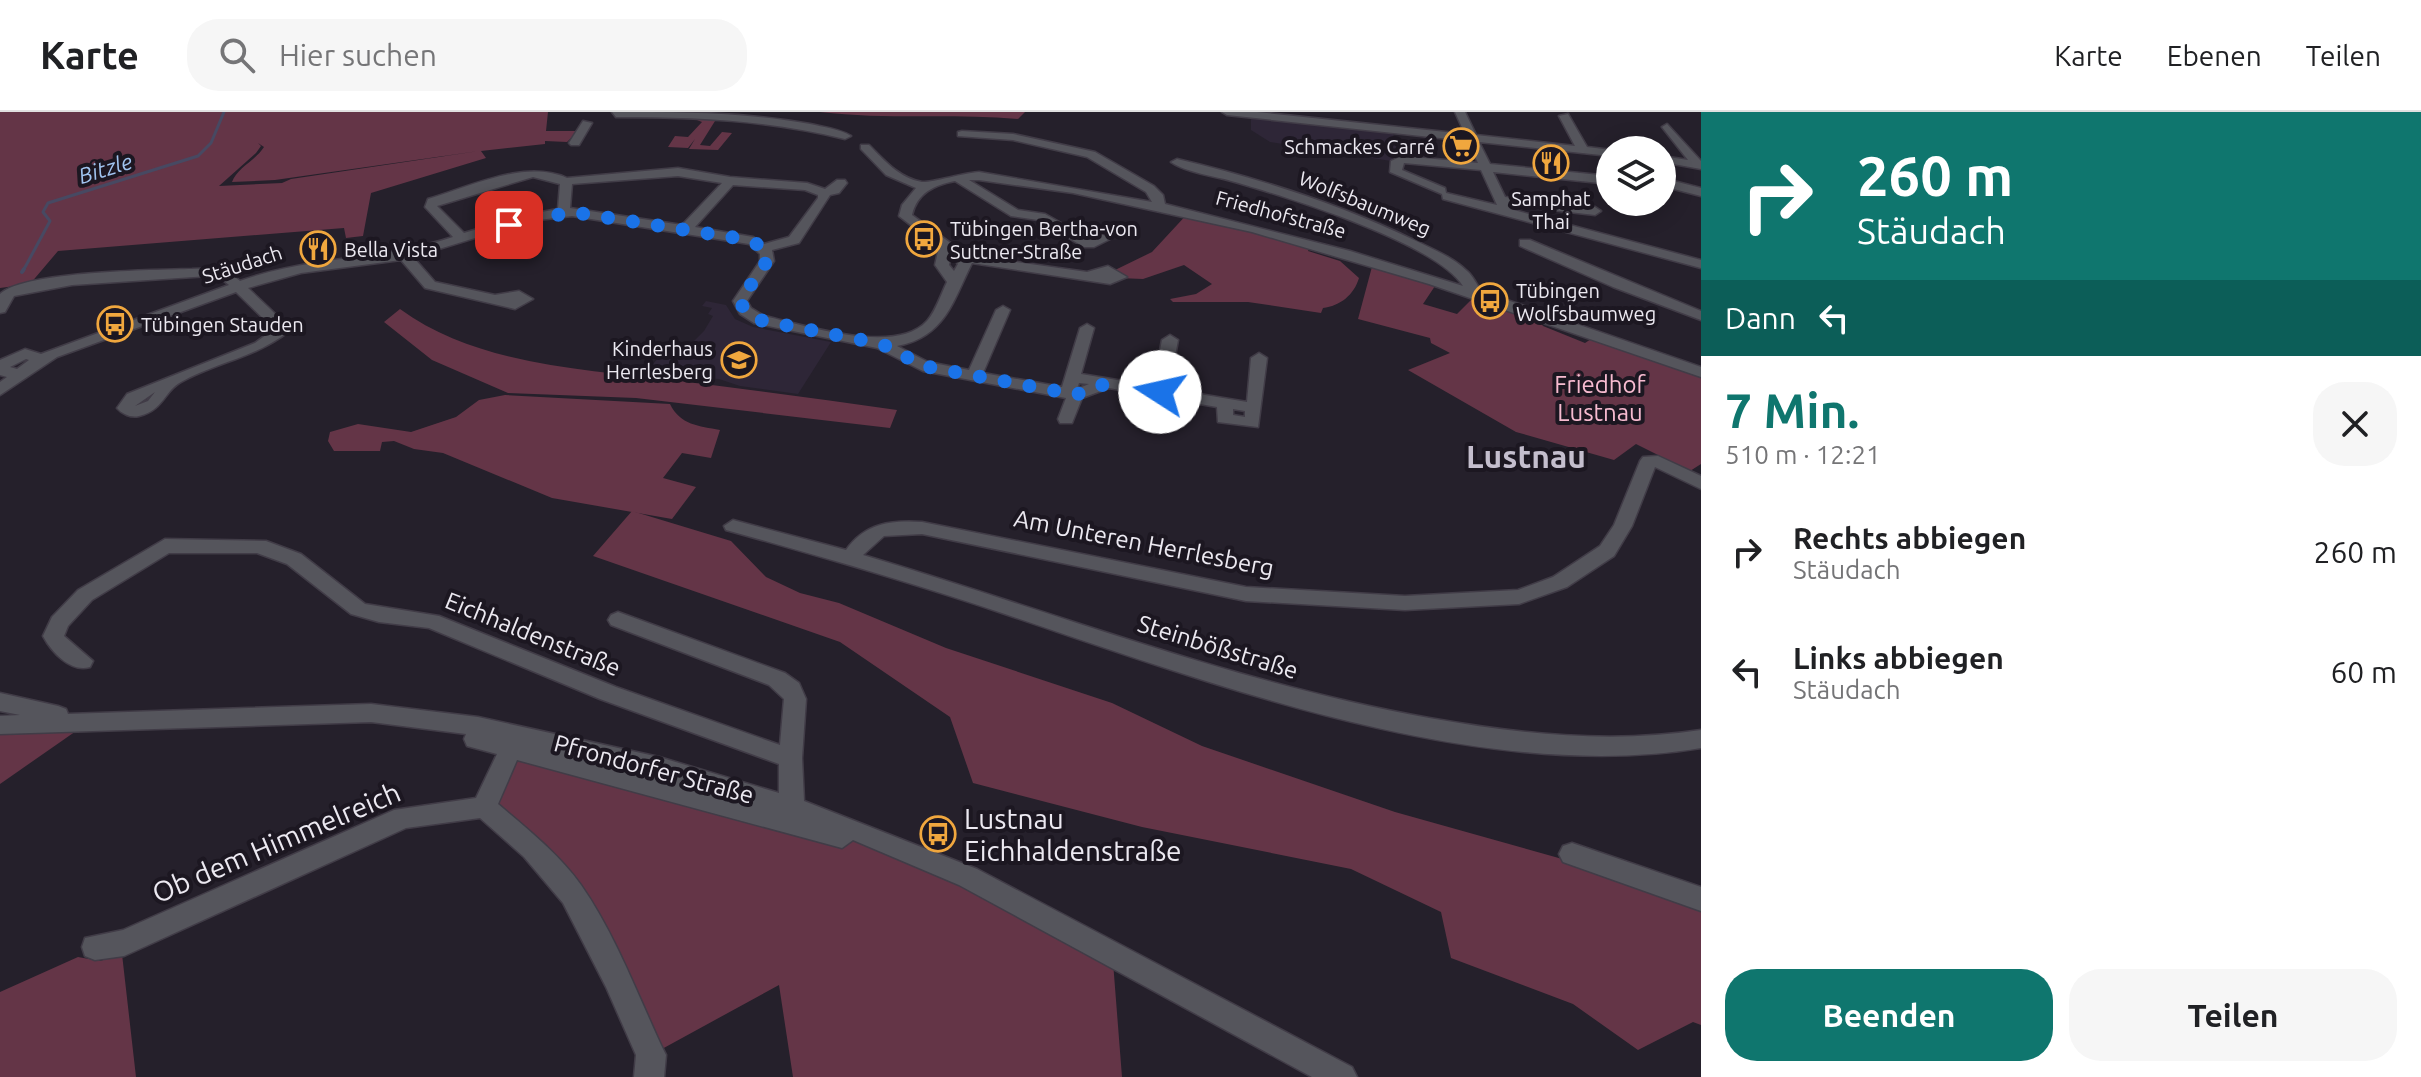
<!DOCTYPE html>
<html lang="de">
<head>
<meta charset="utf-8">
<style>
	:root { --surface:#fff; --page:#f6f6f6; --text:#202124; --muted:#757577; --line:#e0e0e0; --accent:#0f766e }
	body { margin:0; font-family:Ubuntu,sans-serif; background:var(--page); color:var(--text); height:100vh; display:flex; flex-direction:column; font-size:30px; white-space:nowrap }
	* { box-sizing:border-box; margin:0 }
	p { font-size:26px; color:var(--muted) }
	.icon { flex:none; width:44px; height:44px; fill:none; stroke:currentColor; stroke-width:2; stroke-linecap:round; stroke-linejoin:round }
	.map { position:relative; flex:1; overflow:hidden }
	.panel { display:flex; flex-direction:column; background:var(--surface); width:720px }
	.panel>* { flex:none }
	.guide { background:#0f766e; color:#fff; overflow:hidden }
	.fabs { position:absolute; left:1596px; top:24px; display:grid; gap:16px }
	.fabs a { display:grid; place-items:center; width:80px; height:80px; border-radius:50%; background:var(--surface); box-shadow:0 4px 20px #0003; font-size:40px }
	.pin { position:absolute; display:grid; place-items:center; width:68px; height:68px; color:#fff; margin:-34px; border-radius:16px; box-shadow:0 4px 12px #0006 }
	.me { position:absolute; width:88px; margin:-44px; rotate:280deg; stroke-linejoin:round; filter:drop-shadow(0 0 6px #0008) }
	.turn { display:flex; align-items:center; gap:28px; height:168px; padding:0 24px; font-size:36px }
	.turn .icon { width:104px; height:104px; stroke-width:2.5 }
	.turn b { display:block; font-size:56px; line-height:68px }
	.then { display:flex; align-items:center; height:76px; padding:0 24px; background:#0003; gap:16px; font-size:30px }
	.round { display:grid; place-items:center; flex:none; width:84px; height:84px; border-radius:32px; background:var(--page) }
	.headline { display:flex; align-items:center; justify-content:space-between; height:136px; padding:0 24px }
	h1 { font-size:48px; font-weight:600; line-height:60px; color:var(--accent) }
	.button { display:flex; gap:16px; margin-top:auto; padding:16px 24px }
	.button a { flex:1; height:92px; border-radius:32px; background:var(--accent); color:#fff; font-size:32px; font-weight:600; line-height:92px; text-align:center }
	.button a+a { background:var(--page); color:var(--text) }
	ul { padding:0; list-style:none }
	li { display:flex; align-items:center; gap:24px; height:120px; padding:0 24px }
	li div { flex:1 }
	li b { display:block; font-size:30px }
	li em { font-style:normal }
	header { display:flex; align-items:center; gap:48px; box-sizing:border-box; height:112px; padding:0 40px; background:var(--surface); border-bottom:2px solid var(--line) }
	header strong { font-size:38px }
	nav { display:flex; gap:44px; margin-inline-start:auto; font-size:28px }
	.search { width:560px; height:72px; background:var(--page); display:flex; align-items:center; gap:20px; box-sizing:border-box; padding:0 28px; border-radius:32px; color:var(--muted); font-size:30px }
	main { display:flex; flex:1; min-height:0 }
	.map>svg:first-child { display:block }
	.built { fill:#2e2637 }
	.green { fill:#643547; fill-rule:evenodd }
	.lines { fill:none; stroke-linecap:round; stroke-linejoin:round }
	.stream-far1 { stroke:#474962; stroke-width:3 }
	.stream { stroke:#474962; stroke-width:4 }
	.minor-casing { stroke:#413c47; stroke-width:3 }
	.minor { fill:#55555c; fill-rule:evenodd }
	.route { stroke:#1a73e8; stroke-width:14; stroke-dasharray:0 25.2 }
	.labels { text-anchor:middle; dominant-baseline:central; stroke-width:8; stroke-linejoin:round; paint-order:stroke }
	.far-poi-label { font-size:20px; fill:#ece9f1; stroke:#1c1721; text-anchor:start }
	.far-street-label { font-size:20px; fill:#ece9f1; stroke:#1c1721 }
	.far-water-label { font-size:22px; font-style:italic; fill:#a1c4f0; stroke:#1c1721 }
	.park-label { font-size:24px; fill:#f7bbd0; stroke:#1c1721 }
	.street-label { font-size:24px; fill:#ece9f1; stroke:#1c1721 }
	.near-poi-label { font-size:28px; fill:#ece9f1; stroke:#1c1721; text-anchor:start }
	.near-street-label { font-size:28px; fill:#ece9f1; stroke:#1c1721 }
	.district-label { font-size:32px; font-weight:bold; fill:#c4becd; stroke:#1c1721 }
</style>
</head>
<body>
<header>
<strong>Karte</strong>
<div class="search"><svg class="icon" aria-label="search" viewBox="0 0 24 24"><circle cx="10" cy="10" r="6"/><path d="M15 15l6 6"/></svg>Hier suchen</div>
<nav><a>Karte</a><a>Ebenen</a><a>Teilen</a></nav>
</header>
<main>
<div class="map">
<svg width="1701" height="965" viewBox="0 0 1701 965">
	<rect width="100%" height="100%" fill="#25202b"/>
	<!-- built -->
	<g class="built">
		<path d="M 1251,6 L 1393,21 L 1397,40 L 1391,49 L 1270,30 L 1251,18 Z"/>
		<path d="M 706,189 L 726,193 L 735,207 L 753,215 L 831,230 L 798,282 L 740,274 L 719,267 L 645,262 L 672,229 L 690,233 L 704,219 L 713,204 L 708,202 L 712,196 L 702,194 Z"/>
	</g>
	<!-- green -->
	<g class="green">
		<path d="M 0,0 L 548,0 L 546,19 L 578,19 L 567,30 L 545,29 L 545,32 L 481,39 L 486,46 L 371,81 L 363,124 L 346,126 L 344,116 L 58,139 L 30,172 L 0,176 ZM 258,31 L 264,35 C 255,49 237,56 232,70 L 275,68 L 479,39 L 291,67 L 282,71 L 219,74 L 256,41 L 261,34 Z"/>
		<path d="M 820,0 L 1025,0 L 1018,7 C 952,1 886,8 820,0 Z"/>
		<path d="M 692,6 L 715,9 L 700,33 L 710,34 L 722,20 L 732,21 L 718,38 L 689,37 L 695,27 L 688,36 L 668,35 L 675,24 L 688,25 L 702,10 Z"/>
		<path d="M 1190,99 L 1312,130 L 1308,139 L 1340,149 L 1359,166 C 1354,183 1340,194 1323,196 L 1321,201 L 1248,190 L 1173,190 L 1170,187 L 1196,182 L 1212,172 L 1184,153 L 1143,167 L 1119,166 L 1113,159 L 1152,140 Z"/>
		<path d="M 1373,151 L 1437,171 L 1423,192 L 1457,202 L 1476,183 L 1536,205 L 1543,214 L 1585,231 L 1594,225 L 1701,263 L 1701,352 L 1690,359 L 1636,332 L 1614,348 L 1516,320 L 1408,258 L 1450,241 L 1431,231 L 1430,226 L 1358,207 Z"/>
		<path d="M 400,197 C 478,254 586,257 679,269 C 752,278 824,287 897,298 L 890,316 L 636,286 L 508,281 L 432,248 L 384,210 Z"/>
		<path d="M 505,283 L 670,292 C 680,313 699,314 720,318 L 711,346 L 682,341 L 663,366 L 696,375 L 672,407 L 552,386 L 443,341 L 414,337 L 394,329 L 382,330 L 380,339 L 334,339 L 328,329 L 330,320 L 358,312 L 411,320 L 456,305 L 479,288 Z"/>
		<path d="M 632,399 L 731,429 L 766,465 L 800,481 L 839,491 L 946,536 L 1112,591 L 1202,634 L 1395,700 L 1701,786 L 1701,913 L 1693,910 L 1638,938 L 1573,892 L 1451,846 L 1441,800 L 1351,757 L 1142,715 L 973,671 L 950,605 L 840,530 L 593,444 Z"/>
		<path d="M 89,610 L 0,672 L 0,613 Z"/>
		<path d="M 519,622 L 792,695 L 1112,837 L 1122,965 L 793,965 L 779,873 L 651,943 L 572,782 L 484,695 Z"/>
		<path d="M 122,842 L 136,965 L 0,965 L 0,880 L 78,845 L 100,849 Z"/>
	</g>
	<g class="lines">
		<!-- stream-far1 -->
		<path class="stream-far1" d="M 23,159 L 50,109 L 43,100 L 48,91 L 198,44 L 211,31 L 224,0"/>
		<!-- stream -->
		<path class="stream" d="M 22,160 L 24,157"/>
		<defs>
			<g id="minor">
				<path d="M 612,0 C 679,0 744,0 810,12 C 823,15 840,17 851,24 L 845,27 C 769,8 694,5 616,5 Z"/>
				<path d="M 1222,0 L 1257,0 L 1465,22 L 1455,0 L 1465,0 L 1476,23 L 1575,34 L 1559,4 L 1568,2 L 1587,35 L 1612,38 L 1610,44 L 1479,30 L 1490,52 L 1610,64 L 1610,72 L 1493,60 L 1505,85 L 1595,95 L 1601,99 L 1595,103 L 1509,93 L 1510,97 L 1701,148 L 1701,156 L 1443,87 L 1442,82 L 1390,60 L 1391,49 L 1402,44 L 1478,51 L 1468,29 L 1227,3 ZM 1404,51 L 1481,58 L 1497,93 L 1446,81 L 1445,76 L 1402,58 Z"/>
				<path d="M 583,9 L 592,11 L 579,33 L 571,33 L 569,31 Z"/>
				<path d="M 1667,12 L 1701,49 L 1701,57 L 1662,50 L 1662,44 L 1688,48 L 1662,15 Z"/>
				<path d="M 962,19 L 1013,22 L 1095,40 L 1154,74 L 1163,83 L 1165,92 L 1350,139 L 1463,174 C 1436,131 1287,85 1235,70 C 1216,64 1187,61 1171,50 L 1177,47 C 1258,66 1339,92 1414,128 C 1432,137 1453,145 1467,159 C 1473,164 1477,173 1481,179 L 1701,255 L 1701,265 L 1429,172 L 1252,120 L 1073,81 L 979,68 L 969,68 L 1018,98 L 1045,102 L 1075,119 L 1092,116 L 1110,127 L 1094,135 L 1084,135 L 1038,108 L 1011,104 L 955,69 C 934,73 917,81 912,103 L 967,143 L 1087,160 L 1108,154 L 1127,165 L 1110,172 L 972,151 C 953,189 945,225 897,234 L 928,250 L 969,258 L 996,198 L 1003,194 L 1010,198 L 983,261 L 1062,275 L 1080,216 L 1087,212 L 1094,216 L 1081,262 L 1153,274 L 1162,228 L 1170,223 L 1178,228 L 1169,277 L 1247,290 L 1251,246 L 1259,241 L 1267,246 L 1258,315 L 1218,310 L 1217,295 L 1109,276 L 1082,286 L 1072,311 L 1060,311 L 1058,307 L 1066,286 L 923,259 L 877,236 L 754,211 L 740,202 L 733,189 L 760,149 L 760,142 L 749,132 L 572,104 L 530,109 L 413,145 L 435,170 L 495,183 L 519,179 L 533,187 L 515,197 L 425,176 L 401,148 L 301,161 L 248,176 L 288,214 L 288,220 C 254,246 217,250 181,270 C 164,279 164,298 139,304 C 131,306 122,302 117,296 L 127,282 L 255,231 L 274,217 L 236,180 L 57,245 L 0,283 L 0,270 L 7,265 L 0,263 L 0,248 L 25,237 L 41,242 L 229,173 L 223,168 L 209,164 L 72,173 L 14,184 L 5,200 L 0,201 L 0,182 C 25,159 154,158 192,157 C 210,156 227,157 240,169 C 309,144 383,148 453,125 L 425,95 L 428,87 C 470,75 524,47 567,66 L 678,56 L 730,65 L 807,71 L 825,77 L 837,68 L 845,68 L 847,71 L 839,81 L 830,83 L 799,131 L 772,138 L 774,149 L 747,189 L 751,196 L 764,204 C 805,213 895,244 927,209 C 936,199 941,182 947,170 L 935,153 L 939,135 L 899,104 L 902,93 L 916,76 L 886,63 L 861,37 L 861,33 L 869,33 C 884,48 899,66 922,70 C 930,71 964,61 979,60 L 1152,90 L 1146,80 L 1087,45 L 1013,28 L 958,24 L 958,20 ZM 678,64 L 722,71 L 682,113 L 570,96 L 572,72 ZM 533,65 L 560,72 L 558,97 L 525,103 L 464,121 L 437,94 ZM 733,73 L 805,78 L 818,83 L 818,86 L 789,125 L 764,132 L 753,125 L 695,115 ZM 951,143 L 958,152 L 954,159 L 949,153 ZM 26,247 L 29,248 L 17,257 L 10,255 ZM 1079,271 L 1089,272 L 1077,277 ZM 155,280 L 148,289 L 135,294 ZM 1233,297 L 1245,299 L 1245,305 L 1233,303 Z"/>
				<path d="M 1662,66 L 1701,76 L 1701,84 L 1662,74 Z"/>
				<path d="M 1520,128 L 1530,128 L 1701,199 L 1701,208 L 1613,175 L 1520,134 Z"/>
				<path d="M 1658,344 L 1701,364 L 1701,377 L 1655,355 L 1632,414 L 1614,444 L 1567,475 L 1519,492 L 1405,498 L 1246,489 L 922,422 L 884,424 L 863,443 C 1051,499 1235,571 1429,606 C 1520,622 1610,632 1701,618 L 1701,636 C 1481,673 1213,572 1005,502 C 913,471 820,444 726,418 L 724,414 L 733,408 L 846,438 C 865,411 891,408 922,410 L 1246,475 L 1405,484 L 1518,478 L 1553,465 L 1600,434 L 1614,413 L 1640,349 L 1643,345 Z"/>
				<path d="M 165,427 L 266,429 L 301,442 L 365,492 L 439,504 L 616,575 L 780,633 L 784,587 L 769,573 L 611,513 L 608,508 L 611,503 L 618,500 L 785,561 L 799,571 L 806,587 L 802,646 L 804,689 L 977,757 L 1352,955 L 1357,965 L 1312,965 L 959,773 L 853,728 L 842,736 L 517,648 L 498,692 C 527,717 559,742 581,773 C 614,820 637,881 661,933 L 666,943 L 664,965 L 634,965 L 636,943 L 606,875 L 563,791 L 524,745 L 480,706 L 406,716 L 124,844 L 95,848 L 85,844 L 82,835 L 85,826 L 123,818 L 394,698 L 476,686 L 497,642 L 467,634 L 464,627 L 466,622 L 371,610 L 0,622 L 0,604 L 20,603 L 0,599 L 0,581 L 58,594 L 66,597 L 68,602 L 371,592 L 478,605 L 659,645 L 779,681 L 779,652 L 600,587 L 429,516 L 379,510 L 351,502 L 287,452 L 257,441 L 169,441 L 92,488 L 68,514 L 64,524 L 93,549 L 90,555 C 70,561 51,539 43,524 L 52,505 L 78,478 Z"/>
				<path d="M 1572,731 L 1701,775 L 1701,799 L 1563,750 L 1559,742 L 1563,734 Z"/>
			</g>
		</defs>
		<!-- minor casing -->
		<use href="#minor" class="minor-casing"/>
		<!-- minor -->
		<use href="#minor" class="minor"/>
	</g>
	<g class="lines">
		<!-- route -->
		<path class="route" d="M 509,113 L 572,100 L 743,127 L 759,133 L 767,141 L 767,149 L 740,189 L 745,199 L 759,208 L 882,232 L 923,254 L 1067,281 L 1075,283 L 1108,271 L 1160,280"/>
	</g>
	<!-- icons -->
	<defs>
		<symbol id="supermarket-ring" viewBox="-11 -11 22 22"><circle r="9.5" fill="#1c1721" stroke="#f0a73e" stroke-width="1.5"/><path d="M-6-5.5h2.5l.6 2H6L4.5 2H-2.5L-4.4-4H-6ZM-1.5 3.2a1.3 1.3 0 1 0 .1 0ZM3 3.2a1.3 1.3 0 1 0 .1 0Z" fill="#f0a73e"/></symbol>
		<symbol id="restaurant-ring" viewBox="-11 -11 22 22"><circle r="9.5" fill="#1c1721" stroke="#f0a73e" stroke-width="1.5"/><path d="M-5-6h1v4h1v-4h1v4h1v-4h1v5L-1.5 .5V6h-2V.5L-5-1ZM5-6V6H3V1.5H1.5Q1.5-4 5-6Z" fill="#f0a73e"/></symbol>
		<symbol id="bus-ring" viewBox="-11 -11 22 22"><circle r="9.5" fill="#1c1721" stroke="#f0a73e" stroke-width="1.5"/><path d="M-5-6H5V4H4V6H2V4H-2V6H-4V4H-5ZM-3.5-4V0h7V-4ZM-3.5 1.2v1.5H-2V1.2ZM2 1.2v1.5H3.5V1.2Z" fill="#f0a73e"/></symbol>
		<symbol id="school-ring" viewBox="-11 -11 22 22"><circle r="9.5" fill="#1c1721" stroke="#f0a73e" stroke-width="1.5"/><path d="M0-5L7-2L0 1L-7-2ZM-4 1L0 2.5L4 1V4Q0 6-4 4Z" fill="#f0a73e"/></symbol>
	</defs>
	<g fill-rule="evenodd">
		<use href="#supermarket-ring" x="1441" y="14" width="40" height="40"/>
		<use href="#restaurant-ring" x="1531" y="31" width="40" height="40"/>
		<use href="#bus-ring" x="904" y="107" width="40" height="40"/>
		<use href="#restaurant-ring" x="298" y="117" width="40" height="40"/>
		<use href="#bus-ring" x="1470" y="169" width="40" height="40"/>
		<use href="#bus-ring" x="95" y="192" width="40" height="40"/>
		<use href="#school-ring" x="719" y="228" width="40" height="40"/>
		<use href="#bus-ring" x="918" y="702" width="40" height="40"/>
	</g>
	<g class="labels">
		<!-- far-poi labels -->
		<g class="far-poi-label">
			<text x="1435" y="34" text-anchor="end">Schmackes Carré</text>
			<text x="1551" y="86" text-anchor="middle">Samphat<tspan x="1551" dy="23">Thai</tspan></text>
			<text x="950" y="116">Tübingen Bertha-von<tspan x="950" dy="23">Suttner-Straße</tspan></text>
			<text x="344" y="137">Bella Vista</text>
			<text x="1516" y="178">Tübingen<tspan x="1516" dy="23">Wolfsbaumweg</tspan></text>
			<text x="141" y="212">Tübingen Stauden</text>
			<text x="713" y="236" text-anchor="end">Kinderhaus<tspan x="713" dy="23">Herrlesberg</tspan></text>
		</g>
		<!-- far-street labels -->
		<g class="far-street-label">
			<text transform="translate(1365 91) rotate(22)">Wolfsbaumweg</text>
			<text transform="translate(1281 102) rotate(15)">Friedhofstraße</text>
			<text transform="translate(242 152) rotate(-18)">Stäudach</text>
		</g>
		<!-- far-water labels -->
		<g class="far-water-label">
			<text transform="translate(105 56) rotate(-17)">Bitzle</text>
		</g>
		<!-- park labels -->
		<g class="park-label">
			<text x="1600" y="272">Friedhof<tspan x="1600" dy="28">Lustnau</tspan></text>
		</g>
		<!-- street labels -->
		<g class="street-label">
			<text transform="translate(1144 431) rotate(11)">Am Unteren Herrlesberg</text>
			<text transform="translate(533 522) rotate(22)">Eichhaldenstraße</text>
			<text transform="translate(1218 535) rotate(17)">Steinbößstraße</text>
			<text transform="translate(654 657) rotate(15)">Pfrondorfer Straße</text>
		</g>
		<!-- near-poi labels -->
		<g class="near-poi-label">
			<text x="964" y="706">Lustnau<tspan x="964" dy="32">Eichhaldenstraße</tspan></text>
		</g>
		<!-- near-street labels -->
		<g class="near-street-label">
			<text transform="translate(276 730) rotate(-23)">Ob dem Himmelreich</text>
		</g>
		<!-- district labels -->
		<g class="district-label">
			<text x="1526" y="344">Lustnau</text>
		</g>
	</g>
</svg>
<div class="fabs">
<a><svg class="icon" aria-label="layers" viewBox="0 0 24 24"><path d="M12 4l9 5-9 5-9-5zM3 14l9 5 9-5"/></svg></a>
</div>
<div class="pin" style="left:509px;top:113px;background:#d93025"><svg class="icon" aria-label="arrive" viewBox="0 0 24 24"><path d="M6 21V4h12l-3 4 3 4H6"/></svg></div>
<svg class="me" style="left:1160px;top:280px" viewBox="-20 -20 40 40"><circle r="19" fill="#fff"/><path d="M0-13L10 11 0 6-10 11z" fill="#1a73e8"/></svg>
</div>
<section class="panel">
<div class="guide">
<div class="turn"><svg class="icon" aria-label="right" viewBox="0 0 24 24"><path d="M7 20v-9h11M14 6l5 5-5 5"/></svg><div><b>260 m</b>Stäudach</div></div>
<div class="then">Dann<svg class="icon" aria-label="left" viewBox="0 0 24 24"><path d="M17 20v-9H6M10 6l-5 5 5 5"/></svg></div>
</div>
<div class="headline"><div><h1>7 Min.</h1><p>510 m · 12:21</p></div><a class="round"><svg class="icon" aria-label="close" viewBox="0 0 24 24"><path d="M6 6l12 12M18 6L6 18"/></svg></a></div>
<ul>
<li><svg class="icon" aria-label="right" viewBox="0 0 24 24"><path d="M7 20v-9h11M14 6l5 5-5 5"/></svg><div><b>Rechts abbiegen</b><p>Stäudach</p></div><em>260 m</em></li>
<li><svg class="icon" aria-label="left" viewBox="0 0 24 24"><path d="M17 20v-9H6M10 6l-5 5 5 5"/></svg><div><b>Links abbiegen</b><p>Stäudach</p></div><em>60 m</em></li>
</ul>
<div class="button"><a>Beenden</a><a>Teilen</a></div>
</section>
</main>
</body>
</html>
